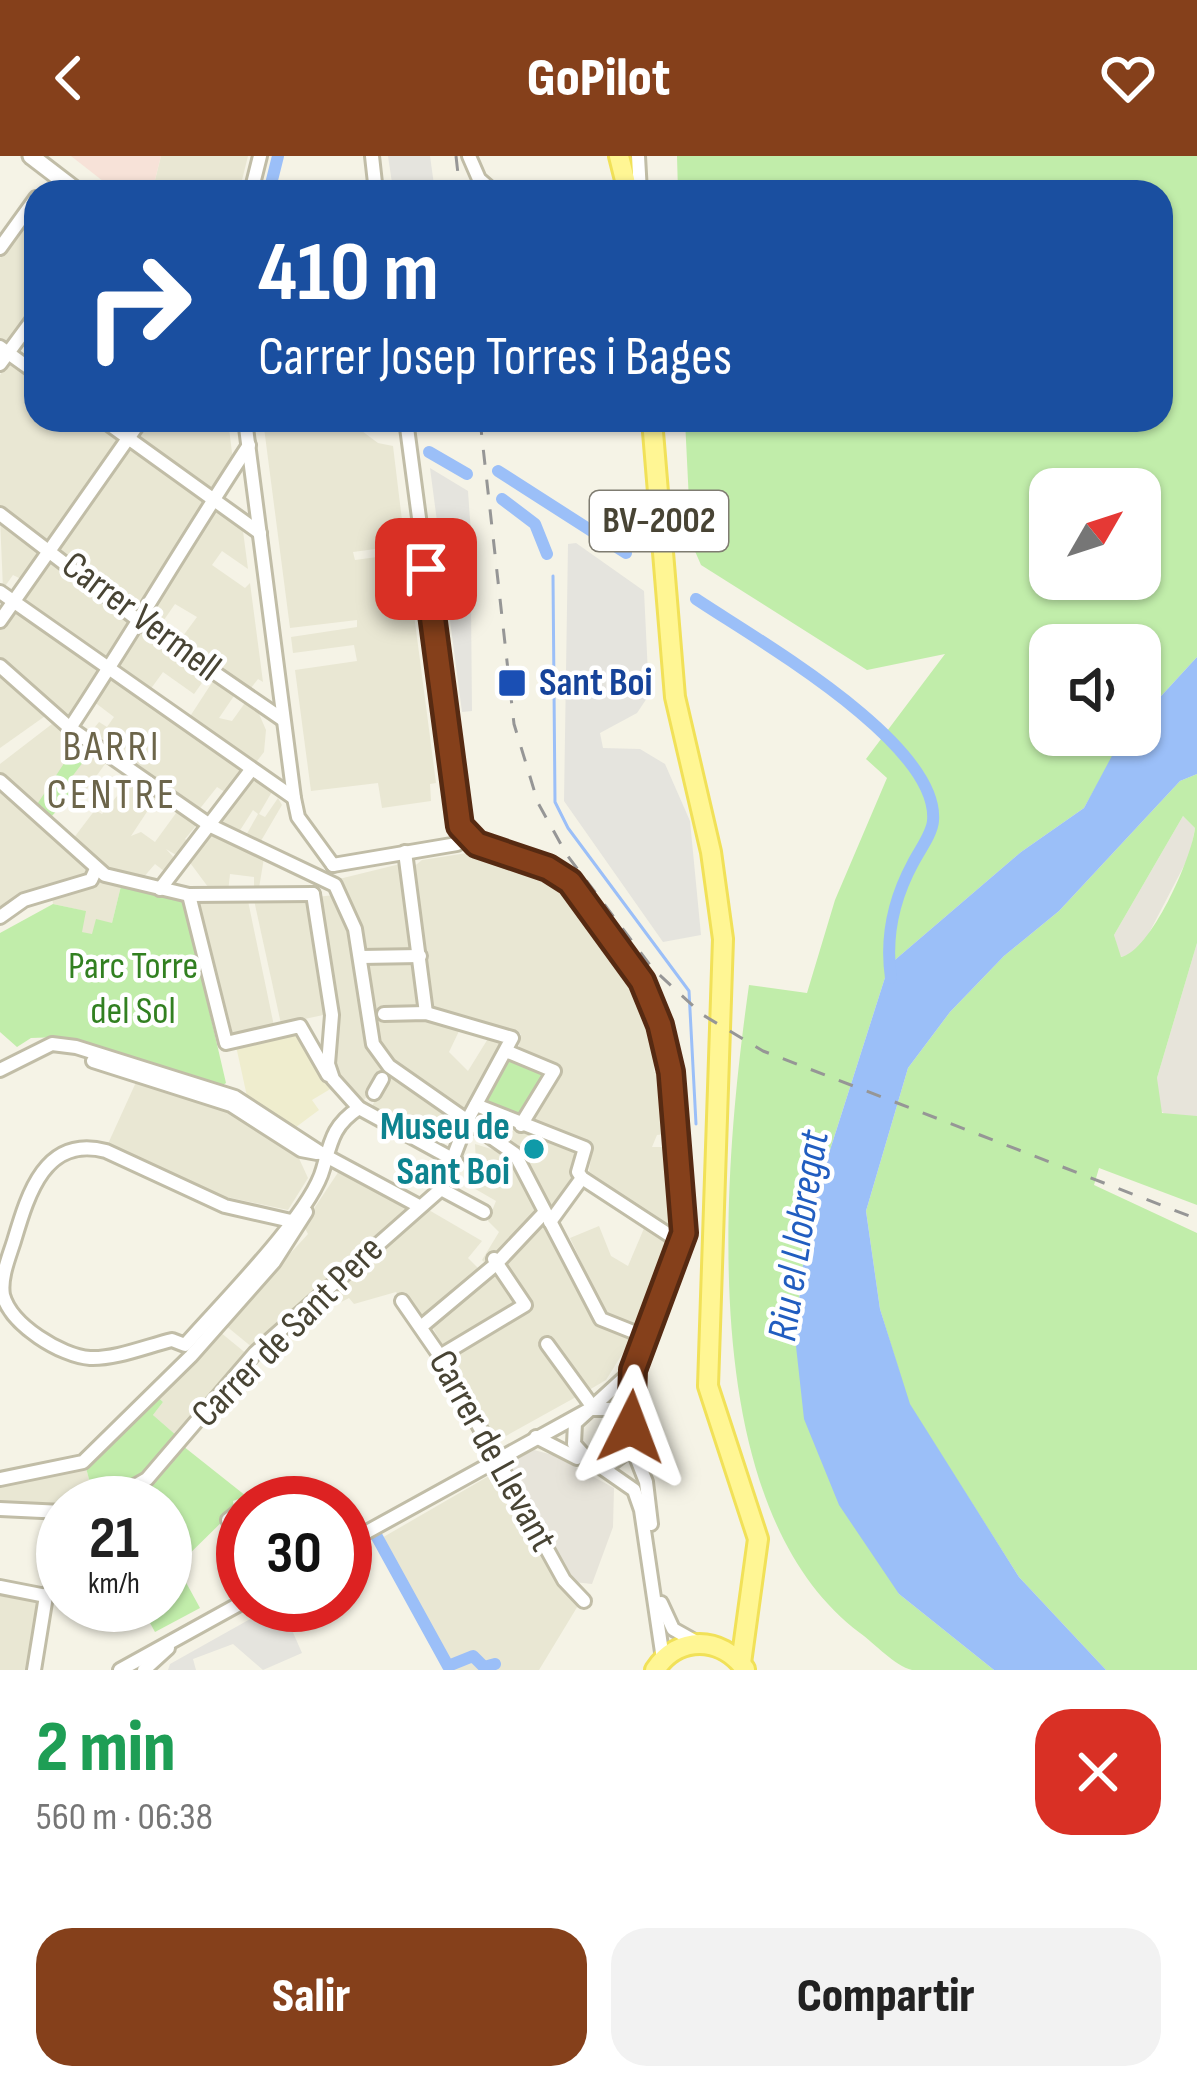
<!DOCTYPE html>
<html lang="es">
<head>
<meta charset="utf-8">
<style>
	:root { --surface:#fff; --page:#f2f2f2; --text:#222; --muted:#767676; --accent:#85401b }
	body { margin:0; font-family:"Sofia Sans Condensed",sans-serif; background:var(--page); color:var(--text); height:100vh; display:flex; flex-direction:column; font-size:45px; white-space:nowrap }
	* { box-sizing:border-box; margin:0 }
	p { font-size:39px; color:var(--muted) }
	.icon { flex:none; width:66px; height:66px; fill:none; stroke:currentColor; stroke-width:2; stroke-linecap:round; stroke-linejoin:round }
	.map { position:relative; height:1514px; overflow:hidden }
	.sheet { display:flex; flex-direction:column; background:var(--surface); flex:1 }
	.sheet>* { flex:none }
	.top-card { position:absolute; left:24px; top:24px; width:1149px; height:252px; border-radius:36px; box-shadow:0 3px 9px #0004; background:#1a4fa0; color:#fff; overflow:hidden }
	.needle { width:78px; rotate:51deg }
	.buttons { position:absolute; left:1029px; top:312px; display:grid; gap:24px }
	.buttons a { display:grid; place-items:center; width:132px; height:132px; border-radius:24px; background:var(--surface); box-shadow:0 3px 9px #0004; font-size:60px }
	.speed { position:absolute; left:36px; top:1320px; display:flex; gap:24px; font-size:60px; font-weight:700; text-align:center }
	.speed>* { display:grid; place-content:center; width:156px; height:156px; border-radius:50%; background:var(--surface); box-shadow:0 3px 9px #0004; line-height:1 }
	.speed small { font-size:30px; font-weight:400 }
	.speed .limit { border:18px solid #d22; background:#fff; color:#111 }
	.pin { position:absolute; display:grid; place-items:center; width:102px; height:102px; color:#fff; margin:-51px; border-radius:24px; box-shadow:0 6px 18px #0006 }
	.me { position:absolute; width:132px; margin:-66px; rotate:3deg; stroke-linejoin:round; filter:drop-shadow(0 0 9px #0008) }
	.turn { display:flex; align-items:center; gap:42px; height:252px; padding:0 36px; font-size:54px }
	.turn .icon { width:156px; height:156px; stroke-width:2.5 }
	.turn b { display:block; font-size:84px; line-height:102px }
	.round { display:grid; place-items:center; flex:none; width:126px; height:126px; border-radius:36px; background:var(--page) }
	.headline { display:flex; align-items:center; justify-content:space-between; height:204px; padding:0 36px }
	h1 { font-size:72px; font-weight:800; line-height:90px; color:#1e9e55 }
	.primary-button { display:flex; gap:24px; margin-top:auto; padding:24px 36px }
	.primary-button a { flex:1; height:138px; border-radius:36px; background:var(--accent); color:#fff; font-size:48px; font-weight:800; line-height:138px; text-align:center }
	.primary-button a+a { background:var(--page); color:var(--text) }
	header { display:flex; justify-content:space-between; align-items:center; height:156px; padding:0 36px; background:var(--accent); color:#fff; font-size:54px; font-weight:800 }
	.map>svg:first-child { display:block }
	.residential { fill:#e9e7d3 }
	.industrial { fill:#e7e4da }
	.education { fill:#efedce }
	.medical { fill:#f7e2d8 }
	.green { fill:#c1edaa; fill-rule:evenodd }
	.parking { fill:#e5e4de }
	.water { fill:#9bbff8 }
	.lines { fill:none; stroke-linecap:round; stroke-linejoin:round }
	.stream { stroke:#9bbff8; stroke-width:3 }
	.canal { stroke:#9bbff8; stroke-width:12 }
	.minor-casing { stroke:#c1bda7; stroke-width:18 }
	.tertiary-casing { stroke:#c1bda7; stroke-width:21 }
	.primary-casing { stroke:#f1e158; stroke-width:24 }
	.minor { stroke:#fff; stroke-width:12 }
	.tertiary { stroke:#fff; stroke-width:15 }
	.primary { stroke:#fff694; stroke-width:18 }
	.rail { stroke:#969696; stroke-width:3; stroke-dasharray:15 15; stroke-linecap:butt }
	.route-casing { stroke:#562a12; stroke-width:30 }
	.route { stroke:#85401b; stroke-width:21 }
	.transit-dot { fill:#1a4fb4; stroke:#fff; stroke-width:4.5 }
	.culture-dot { fill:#0f9aa8; stroke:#fff; stroke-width:4.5 }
	.labels { text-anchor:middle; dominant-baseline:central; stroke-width:9; stroke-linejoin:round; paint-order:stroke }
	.shield { fill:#fff; stroke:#7f7c71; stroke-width:3 }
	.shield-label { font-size:36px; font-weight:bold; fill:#484434 }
	.street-label { font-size:39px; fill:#484434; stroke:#fff }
	.transit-label { font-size:39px; font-weight:bold; fill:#164399; stroke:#fff; text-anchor:start }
	.park-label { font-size:39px; fill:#328021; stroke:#fff }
	.culture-label { font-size:39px; font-weight:bold; fill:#0d838f; stroke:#fff; text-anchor:end }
	.neighbourhood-label { font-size:42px; letter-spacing:3px; fill:#6c654a; stroke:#fff }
	.water-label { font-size:42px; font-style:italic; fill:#215dc0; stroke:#fff }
</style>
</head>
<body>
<header><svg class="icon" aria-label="back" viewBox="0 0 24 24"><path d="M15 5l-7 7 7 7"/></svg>GoPilot<svg class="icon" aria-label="heart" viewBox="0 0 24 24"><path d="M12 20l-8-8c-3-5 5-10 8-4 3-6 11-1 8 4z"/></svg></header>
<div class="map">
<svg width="1197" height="1514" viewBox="0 0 1197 1514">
	<rect width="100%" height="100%" fill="#f5f3e6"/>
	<!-- residential -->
	<g class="residential">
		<path d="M 161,0 L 248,0 L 239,36 L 152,36 Z"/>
		<path d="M 36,52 L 36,148 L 7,187 L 0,182 L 0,102 Z"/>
		<path d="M 9,206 L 36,226 L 36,264 L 91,264 L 121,284 L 46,385 L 0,353 L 0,219 Z"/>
		<path d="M 148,264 L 228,264 L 233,305 L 213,334 L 138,280 Z"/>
		<path d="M 263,264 L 347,264 L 378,287 L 393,290 L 405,389 L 353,396 L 355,404 L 406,397 L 436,627 L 430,628 L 431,645 L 382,652 L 378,627 L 311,635 L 295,514 L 357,505 L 354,489 L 293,497 L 291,481 L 357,471 L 357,464 L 290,472 Z"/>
		<path d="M 129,290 L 205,347 L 135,454 L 56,392 Z"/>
		<path d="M 213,353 L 243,375 L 248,413 L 222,395 L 212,409 L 245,432 L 250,427 L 263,526 L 258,523 L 248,536 L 177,488 L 197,461 L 175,448 L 157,474 L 143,464 Z"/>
		<path d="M 0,362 L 44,392 L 23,424 L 13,419 L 3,433 Z"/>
		<path d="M 51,399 L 135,463 L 109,510 L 20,443 Z"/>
		<path d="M 20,452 L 102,516 L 69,563 L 0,505 L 0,473 Z"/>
		<path d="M 141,470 L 209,517 L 194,538 L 163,516 L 147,538 L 114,515 Z"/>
		<path d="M 0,515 L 48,558 L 0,592 Z"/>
		<path d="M 109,522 L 246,615 L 228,638 L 217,631 L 198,655 L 125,607 L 144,580 L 139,575 L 118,602 L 88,580 L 99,566 L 107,571 L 114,561 L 93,545 Z"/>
		<path d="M 215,522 L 236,537 L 219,562 L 232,565 L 247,544 L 256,551 L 266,574 L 264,596 L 254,609 L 187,565 Z"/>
		<path d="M 52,568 L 108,604 L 81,641 L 74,636 L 50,662 L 0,616 L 0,608 Z"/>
		<path d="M 253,620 L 273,634 L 259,658 L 265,661 L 278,642 L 282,649 L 258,690 L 244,683 L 258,658 L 253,654 L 237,679 L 216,668 Z"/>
		<path d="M 133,621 L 158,639 L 131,680 L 141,676 L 155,686 L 179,653 L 199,666 L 185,683 L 192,689 L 181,702 L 166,693 L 178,706 L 168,718 L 155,708 L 142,723 L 108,712 L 73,683 L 95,654 L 102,658 Z"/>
		<path d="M 0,633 L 85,712 L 89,720 L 0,754 Z"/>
		<path d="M 211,674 L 264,702 L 259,732 L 254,732 L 254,721 L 230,718 L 228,736 L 211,735 L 188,704 Z"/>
		<path d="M 467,697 L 560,731 L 639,840 L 653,878 L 654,916 L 659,916 L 665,978 L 657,979 L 652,991 L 666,991 L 674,1072 L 669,1075 L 588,1021 L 593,990 L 535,971 L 533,962 L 560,912 L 518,895 L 521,878 L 428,852 L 412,712 L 422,704 Z"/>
		<path d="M 400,708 L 413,797 L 363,798 L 339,723 Z"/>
		<path d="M 99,725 L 121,730 L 112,767 L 93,779 L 81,776 L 85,755 L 53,748 L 52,741 Z"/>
		<path d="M 335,739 L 347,759 L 370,891 L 458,963 L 442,992 L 371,952 L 385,926 L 378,921 L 362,948 L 349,940 L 333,910 L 316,741 Z"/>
		<path d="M 310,741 L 328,858 L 281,868 L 254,744 Z"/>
		<path d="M 198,744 L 248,745 L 274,870 L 233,879 Z"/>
		<path d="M 415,803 L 429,861 L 460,873 L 449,896 L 468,915 L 489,881 L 502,885 L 468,958 L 395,910 L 374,880 L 364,804 Z"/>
		<path d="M 137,924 L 231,955 L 297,998 L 308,1022 L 288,1054 L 217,1039 L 107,990 Z"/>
		<path d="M 497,967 L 580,996 L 573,1025 L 553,1060 L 518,989 L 491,979 Z"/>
		<path d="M 475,988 L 511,999 L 540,1054 L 490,1112 L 482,1104 L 499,1076 L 488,1065 L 496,1045 L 465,1027 L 476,1007 Z"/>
		<path d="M 341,1012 L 405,1047 L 405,1055 L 253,1192 L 225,1169 L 308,1078 L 303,1069 Z"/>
		<path d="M 422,1050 L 482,1085 L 468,1102 L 483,1117 L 423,1167 L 396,1136 L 354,1148 L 349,1142 L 326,1154 L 321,1148 L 334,1134 Z"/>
		<path d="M 545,1063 L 597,1170 L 631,1184 L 606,1224 L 589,1234 L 551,1182 L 540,1192 L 576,1241 L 495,1286 L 449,1203 L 529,1152 L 500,1108 Z"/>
		<path d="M 599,1070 L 611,1100 L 628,1110 L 645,1070 L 672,1086 L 636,1171 L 606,1159 L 570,1082 Z"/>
		<path d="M 500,1117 L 521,1146 L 443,1190 L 430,1167 Z"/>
		<path d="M 220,1176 L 248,1199 L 177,1280 L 153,1259 L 163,1246 L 153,1237 Z"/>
		<path d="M 85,1308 L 95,1346 L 63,1347 L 63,1353 L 0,1351 L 0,1327 Z"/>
		<path d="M 494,1317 L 554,1420 L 579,1448 L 539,1514 L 450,1514 L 380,1383 Z"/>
		<path d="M 0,1440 L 40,1447 L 28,1514 L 0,1514 Z"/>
	</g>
	<!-- industrial -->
	<g class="industrial">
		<path d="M 1183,660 L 1195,672 L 1190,698 L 1147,781 L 1136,797 L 1120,801 L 1114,779 Z"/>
		<path d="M 1197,787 L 1197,960 L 1167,960 L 1158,952 L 1157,922 Z"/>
		<path d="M 534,1294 L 553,1299 L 614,1332 L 613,1371 L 592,1428 L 574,1426 L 502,1311 Z"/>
	</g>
	<!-- education -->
	<path class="education" d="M 299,874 L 332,932 L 312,944 L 319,954 L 292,974 L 248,945 L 236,890 Z"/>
	<!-- medical -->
	<path class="medical" d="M 71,0 L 161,0 L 152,36 L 117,36 Z"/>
	<!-- green -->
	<g class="green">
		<path d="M 677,0 L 1197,0 L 1197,501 L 1140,563 L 1140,489 L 1050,489 L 1050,579 L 1125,579 L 1084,652 L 1021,696 L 889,809 L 808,1063 L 795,1181 L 899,1438 L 994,1514 C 969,1514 936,1514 912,1514 C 895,1510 874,1487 860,1477 C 692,1351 723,1013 749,829 L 807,837 L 835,744 L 887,622 L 866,603 L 945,498 L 867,514 L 701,409 L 691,386 L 685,264 L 1161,264 L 1161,36 L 678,36 ZM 1050,333 L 1140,333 L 1140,423 L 1050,423 Z"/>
		<path d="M 80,583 L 93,593 L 71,622 L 79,630 L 50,662 L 36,650 Z"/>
		<path d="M 1197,618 L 1197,787 L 1157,922 L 1162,957 L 1197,960 L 1197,1049 L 1099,1012 L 1094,1029 L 1197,1077 L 1197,1514 L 1106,1514 L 1019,1421 L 909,1248 L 880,1153 L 866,1055 L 908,912 L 950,856 L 1004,800 L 1059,755 L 1180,625 ZM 1183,660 L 1195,672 C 1192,702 1150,796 1121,801 L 1114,779 Z"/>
		<path d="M 121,730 L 183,742 L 226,927 L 219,932 L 60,881 L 31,882 L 17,891 L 0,876 L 0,777 L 53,748 L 86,755 L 82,776 L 92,778 L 96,763 L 112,767 Z"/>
		<path d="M 509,901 L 549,917 L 518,965 L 482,950 Z"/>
		<path d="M 153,1237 L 163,1246 L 153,1259 L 177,1280 L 140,1324 L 95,1346 L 85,1308 Z"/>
		<path d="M 183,1290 L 246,1340 L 233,1345 L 234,1354 L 177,1410 L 200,1452 L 155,1476 L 140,1449 L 165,1449 L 165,1347 L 119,1347 L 145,1333 Z"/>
	</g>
	<!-- parking -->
	<g class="parking">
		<path d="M 388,0 L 430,0 L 435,36 L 400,36 L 392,27 Z"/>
		<path d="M 430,312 L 468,335 L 476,448 L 471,450 L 472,555 L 462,556 Z"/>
		<path d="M 576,387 L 644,435 L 649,539 L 637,557 L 600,577 L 603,592 L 640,593 L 665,608 L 690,665 L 701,779 L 663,786 L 564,645 L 568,388 Z"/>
		<path d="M 275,1449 L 281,1449 L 302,1497 L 263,1514 L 233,1488 L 193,1503 L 196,1514 L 168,1514 L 170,1508 Z"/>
	</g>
	<!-- water -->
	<path class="water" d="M 1197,501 L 1197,618 L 1180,625 L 1059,755 L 1004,800 L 950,856 L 908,912 L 866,1055 L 880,1153 L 910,1248 L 1019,1421 L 1106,1514 L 994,1514 L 899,1438 L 839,1349 L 804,1263 L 795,1181 L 808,1063 L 889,809 L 1021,696 L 1084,652 L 1121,583 L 1140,579 L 1140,563 Z"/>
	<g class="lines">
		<!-- stream -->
		<path class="stream" d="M 553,420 L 555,646 L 568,672 L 689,835 L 696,968"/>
		<!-- canal -->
		<g class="canal">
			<path d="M 269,36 L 278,0"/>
			<path d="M 374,264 L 381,268"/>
			<path d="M 429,296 L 467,318"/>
			<path d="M 498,315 L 626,397"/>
			<path d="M 502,343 L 535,368 L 547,398"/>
			<path d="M 696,443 C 754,482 940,587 933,665 C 932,678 919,695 913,707 C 893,744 885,781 891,822"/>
			<path d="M 377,1381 L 448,1510 L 473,1500 L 484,1511 L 495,1508"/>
		</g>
		<defs>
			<g id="minor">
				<path d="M 372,0 L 376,36"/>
				<path d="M 469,0 L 479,23 L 494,36"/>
				<path d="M 638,0 L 640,36"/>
				<path d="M 251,36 L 260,0"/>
				<path d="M 0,92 L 36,42"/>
				<path d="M 0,191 L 36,217"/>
				<path d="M 0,208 L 36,159"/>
				<path d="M 103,264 L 260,377"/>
				<path d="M 245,264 L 294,642 L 298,661 L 333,709"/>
				<path d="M 406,264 L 460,670 L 466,681"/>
				<path d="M 0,358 L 142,467 L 282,563"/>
				<path d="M 0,436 L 294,642"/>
				<path d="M 0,465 L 141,264"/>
				<path d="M 0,510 L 70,572 L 211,670 L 335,729 L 355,773 L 373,888 L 389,910 L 515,998 L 601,1163 L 646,1181"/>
				<path d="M 70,572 C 132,478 187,383 249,289"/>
				<path d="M 0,625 L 105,719 L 189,739 L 313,738"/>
				<path d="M 466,681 L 549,711 L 570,726 L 642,825 L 660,869 L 671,917 L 684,1077 L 633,1214 L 629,1294 L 609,1309 L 591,1307 L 574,1288 L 575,1267 L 633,1214"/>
				<path d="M 405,696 L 426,857"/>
				<path d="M 333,709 L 457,688 L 466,681"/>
				<path d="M 160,733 L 251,614"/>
				<path d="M 313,738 L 332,859 L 328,908 L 333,923 L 359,952 L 456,1005"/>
				<path d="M 189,739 L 226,887 L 300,870 L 328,919"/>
				<path d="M 0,761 L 24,744 L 91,724 L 96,713"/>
				<path d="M 361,801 L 420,800"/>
				<path d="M 506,895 L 554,915 L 521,969"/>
				<path d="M 93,905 L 231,949 L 301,994 L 317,997"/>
				<path d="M 0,914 L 52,888 L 76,891 L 235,941 L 324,999 L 417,1049"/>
				<path d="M 374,937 L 382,923"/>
				<path d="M 476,949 L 585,992 L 578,1016 L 582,1022 L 683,1088"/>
				<path d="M 441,1033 L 484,1056"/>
				<path d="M 291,1065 L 225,1050 L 106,995 C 45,979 28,1038 14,1085 C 9,1101 0,1122 3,1139 C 11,1169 61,1200 90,1202 C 116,1203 147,1190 172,1184 L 185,1189 C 219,1150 311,1058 323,1013 C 331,985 333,969 359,952"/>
				<path d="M 550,1066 L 582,1022"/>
				<path d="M 402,1145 L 440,1200 L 564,1424 L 584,1445"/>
				<path d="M 422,1170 L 496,1108 L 544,1057"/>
				<path d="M 547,1188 L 592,1250"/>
				<path d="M 440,1200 L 525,1149 L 494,1103"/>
				<path d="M 536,1281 L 577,1302"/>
				<path d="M 631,1288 L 646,1326 L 651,1368"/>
				<path d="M 601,1311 L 634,1334 L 641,1354 L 663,1503"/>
				<path d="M 0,1323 L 83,1306 L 191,1200 L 274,1106 L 306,1056"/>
				<path d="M 105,1347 L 147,1323 L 255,1197 L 441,1033 L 468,963 L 512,882 L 426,857 L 384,858"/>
				<path d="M 254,1347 L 254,1342"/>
				<path d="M 0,1353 L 63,1356"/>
				<path d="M 228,1364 L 243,1352"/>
				<path d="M 345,1388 L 590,1253 L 614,1253 L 630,1270"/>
				<path d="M 0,1431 L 46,1440"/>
				<path d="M 661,1447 L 673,1473 L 698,1487"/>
				<path d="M 34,1514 L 46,1440 L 63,1417"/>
				<path d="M 120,1514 L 243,1446"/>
				<path d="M 144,1514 L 168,1492"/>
			</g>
			<path id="tertiary" d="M 31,0 L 78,36"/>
			<g id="primary">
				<path d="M 619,0 L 628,36"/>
				<path d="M 652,264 L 675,541 L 711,696 L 723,783 L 708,1230 L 758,1383 L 741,1507"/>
				<path d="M 655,1514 C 678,1479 721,1480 745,1513"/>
			</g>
		</defs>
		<!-- minor casing -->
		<use href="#minor" class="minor-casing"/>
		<!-- tertiary casing -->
		<use href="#tertiary" class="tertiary-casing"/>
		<!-- primary casing -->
		<use href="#primary" class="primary-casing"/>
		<!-- minor -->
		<use href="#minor" class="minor"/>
		<!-- tertiary -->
		<use href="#tertiary" class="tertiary"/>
		<!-- primary -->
		<use href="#primary" class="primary"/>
		<!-- rail -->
		<g class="rail">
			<path d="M 456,0 L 460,36"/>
			<path d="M 480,264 L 514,568 L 538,647 L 567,699 L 653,813 L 703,859 L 763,895 L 1197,1063"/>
		</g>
	</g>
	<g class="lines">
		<defs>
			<path id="route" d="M 426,413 L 460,670 L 477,688 L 548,712 L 570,726 L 642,825 L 660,869 L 671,916 L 684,1077 L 633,1214 L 631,1271"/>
		</defs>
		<!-- route casing -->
		<use href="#route" class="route-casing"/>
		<!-- route -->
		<use href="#route" class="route"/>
	</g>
	<!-- markers -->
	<rect class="transit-dot" x="497" y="512" width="30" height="30" rx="6"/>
	<circle class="culture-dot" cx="534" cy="993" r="12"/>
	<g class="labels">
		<!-- shield labels -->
		<rect class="shield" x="590" y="335" width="138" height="60" rx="9"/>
		<g class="shield-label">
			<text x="659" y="365">BV-2002</text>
		</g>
		<!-- street labels -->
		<g class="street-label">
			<text transform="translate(141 461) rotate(37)">Carrer Vermell</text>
			<text transform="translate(288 1176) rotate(-45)">Carrer de Sant Pere</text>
			<text transform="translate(492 1295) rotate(61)">Carrer de Llevant</text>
		</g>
		<!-- transit labels -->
		<g class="transit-label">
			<text x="539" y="527">Sant Boi</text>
		</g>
		<!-- park labels -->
		<g class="park-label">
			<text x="133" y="810">Parc Torre<tspan x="133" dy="45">del Sol</tspan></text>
		</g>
		<!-- culture labels -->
		<g class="culture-label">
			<text x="510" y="971">Museu de<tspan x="510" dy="45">Sant Boi</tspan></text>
		</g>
		<!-- neighbourhood labels -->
		<g class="neighbourhood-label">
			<text x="112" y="591">BARRI<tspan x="112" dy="48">CENTRE</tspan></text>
		</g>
		<!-- water labels -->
		<g class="water-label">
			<text transform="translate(799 1080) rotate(-81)">Riu el Llobregat</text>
		</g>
	</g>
</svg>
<div class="buttons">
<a><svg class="needle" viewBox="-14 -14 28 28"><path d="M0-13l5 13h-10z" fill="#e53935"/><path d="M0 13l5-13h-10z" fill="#767676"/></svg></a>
<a><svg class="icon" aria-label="sound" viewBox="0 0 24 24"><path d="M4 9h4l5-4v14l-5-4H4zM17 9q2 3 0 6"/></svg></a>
</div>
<div class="speed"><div>21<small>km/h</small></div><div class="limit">30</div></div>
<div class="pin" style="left:426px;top:413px;background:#d93025"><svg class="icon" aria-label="arrive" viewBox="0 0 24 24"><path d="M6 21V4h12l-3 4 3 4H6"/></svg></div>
<svg class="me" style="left:631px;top:1271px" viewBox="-20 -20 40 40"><path d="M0-17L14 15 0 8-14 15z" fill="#85401b" stroke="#fff" stroke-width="4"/></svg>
<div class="top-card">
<div class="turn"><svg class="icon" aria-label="right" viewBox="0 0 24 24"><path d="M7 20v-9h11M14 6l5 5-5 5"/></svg><div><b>410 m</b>Carrer Josep Torres i Bages</div></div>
</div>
</div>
<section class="sheet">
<div class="headline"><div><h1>2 min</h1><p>560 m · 06:38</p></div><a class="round" style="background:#d93025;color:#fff"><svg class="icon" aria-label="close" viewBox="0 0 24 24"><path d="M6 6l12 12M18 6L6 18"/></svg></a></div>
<div class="primary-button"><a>Salir</a><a>Compartir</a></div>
</section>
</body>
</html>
